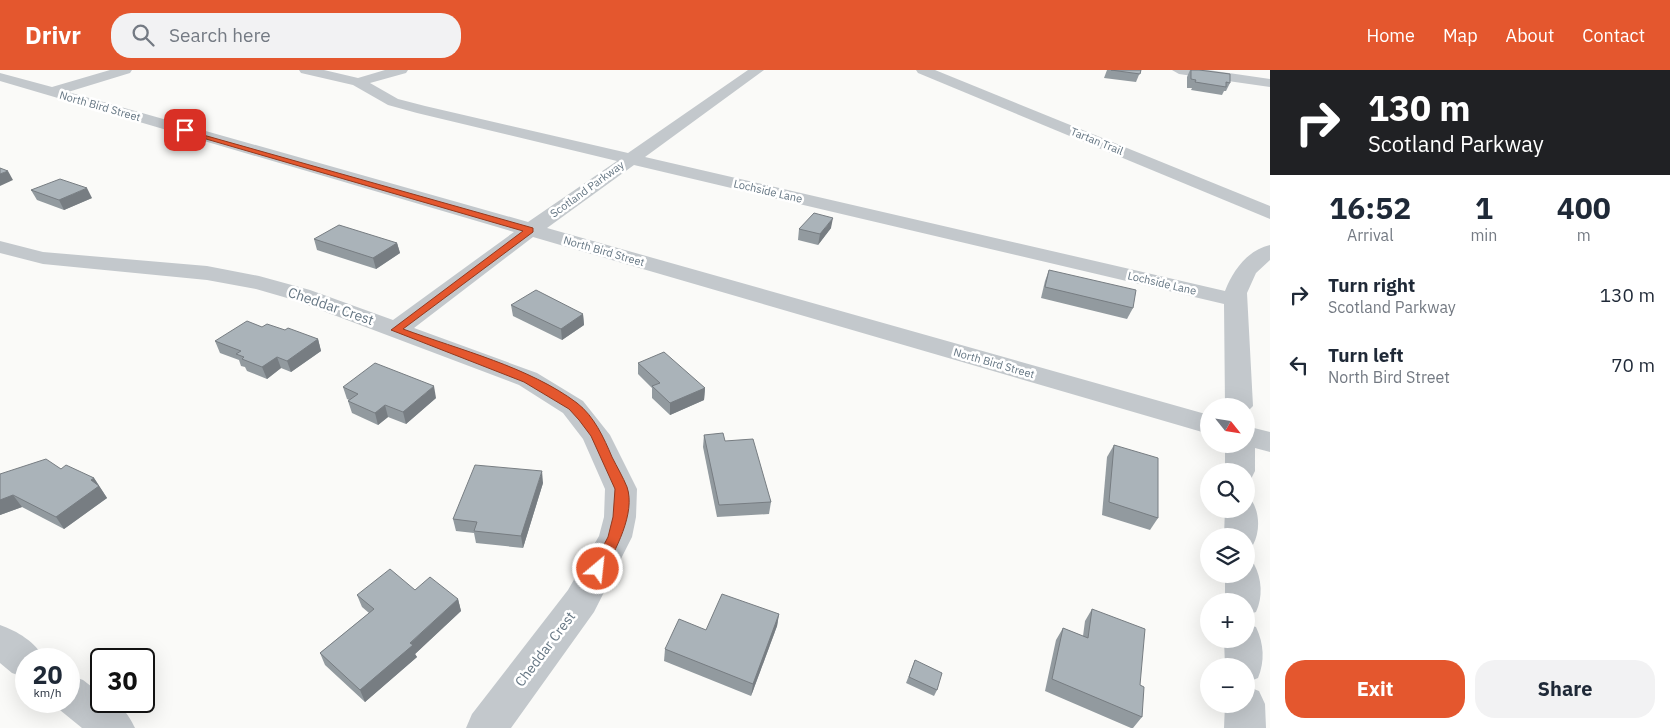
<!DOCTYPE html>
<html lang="en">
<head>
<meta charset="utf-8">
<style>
	:root { --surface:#fff; --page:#f2f2f3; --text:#1f2937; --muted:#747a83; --accent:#e4572e }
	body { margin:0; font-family:"IBM Plex Sans",sans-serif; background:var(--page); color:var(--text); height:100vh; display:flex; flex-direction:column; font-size:19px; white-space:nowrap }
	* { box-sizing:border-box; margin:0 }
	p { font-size:16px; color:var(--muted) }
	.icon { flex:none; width:28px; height:28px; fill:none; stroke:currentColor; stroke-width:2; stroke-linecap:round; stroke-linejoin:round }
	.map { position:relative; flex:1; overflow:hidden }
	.drawer { display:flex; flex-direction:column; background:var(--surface); width:400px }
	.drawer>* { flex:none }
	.hud { background:#202124; color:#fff; overflow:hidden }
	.needle { width:32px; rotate:120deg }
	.tools { position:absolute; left:1200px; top:328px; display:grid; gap:10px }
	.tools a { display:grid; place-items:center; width:55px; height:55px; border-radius:50%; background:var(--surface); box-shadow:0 5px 20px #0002; font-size:25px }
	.speed { position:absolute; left:15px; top:578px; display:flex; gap:10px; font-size:25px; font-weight:700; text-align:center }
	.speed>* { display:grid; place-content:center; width:65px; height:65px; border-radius:50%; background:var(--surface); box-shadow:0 5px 20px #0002; line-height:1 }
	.speed small { font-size:12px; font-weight:400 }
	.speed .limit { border:2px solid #111; border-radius:8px; background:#fff; color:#111 }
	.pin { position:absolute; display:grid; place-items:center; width:42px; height:42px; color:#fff; margin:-21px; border-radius:10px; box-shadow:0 2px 8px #0006 }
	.me { position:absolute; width:55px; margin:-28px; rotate:28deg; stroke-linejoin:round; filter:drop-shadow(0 0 4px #0008) }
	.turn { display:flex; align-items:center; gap:18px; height:105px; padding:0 15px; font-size:22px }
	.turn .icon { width:65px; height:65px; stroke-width:2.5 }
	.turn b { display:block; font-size:35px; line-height:42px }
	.eta { display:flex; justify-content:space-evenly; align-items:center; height:85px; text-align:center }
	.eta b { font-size:30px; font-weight:800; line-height:35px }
	.action { display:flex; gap:10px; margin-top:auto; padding:10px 15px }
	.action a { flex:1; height:58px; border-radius:20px; background:var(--accent); color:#fff; font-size:20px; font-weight:800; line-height:58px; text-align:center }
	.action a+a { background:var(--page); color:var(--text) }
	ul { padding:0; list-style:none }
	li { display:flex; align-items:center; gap:15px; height:70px; padding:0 15px }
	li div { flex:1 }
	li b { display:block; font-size:19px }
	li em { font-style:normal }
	header { display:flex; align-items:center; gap:30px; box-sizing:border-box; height:70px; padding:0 25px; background:var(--accent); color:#fff }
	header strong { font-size:24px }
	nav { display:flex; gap:28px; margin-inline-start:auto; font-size:18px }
	.search { width:350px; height:45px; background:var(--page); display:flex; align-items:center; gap:12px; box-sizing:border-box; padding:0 18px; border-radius:20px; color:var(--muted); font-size:19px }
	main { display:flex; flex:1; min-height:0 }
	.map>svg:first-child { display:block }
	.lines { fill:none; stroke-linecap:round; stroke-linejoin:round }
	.minor { fill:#c3c8cc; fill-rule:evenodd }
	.wall { fill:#929a9f }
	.shaded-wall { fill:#777d82 }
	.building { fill:#aab3b9; stroke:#777d82 }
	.route { fill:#e4572e; stroke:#94391e }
	.labels { text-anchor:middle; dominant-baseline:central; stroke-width:5; stroke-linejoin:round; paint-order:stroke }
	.far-street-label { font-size:11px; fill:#657683; stroke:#fff }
	.street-label { font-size:14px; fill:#657683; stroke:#fff }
</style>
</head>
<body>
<header>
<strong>Drivr</strong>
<div class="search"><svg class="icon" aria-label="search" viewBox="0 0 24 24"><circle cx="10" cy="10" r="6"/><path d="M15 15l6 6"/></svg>Search here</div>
<nav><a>Home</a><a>Map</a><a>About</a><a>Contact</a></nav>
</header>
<main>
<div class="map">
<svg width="1270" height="658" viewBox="0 0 1270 658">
	<rect width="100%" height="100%" fill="#fafaf8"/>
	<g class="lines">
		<!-- minor -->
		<g class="minor">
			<path d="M 110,0 L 132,0 L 130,3 L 68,22 L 528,152 L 617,91 L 417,43 L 388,35 L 353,15 L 301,3 L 299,0 L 324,0 L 358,8 L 385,0 L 408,0 L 406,3 L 370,13 L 398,29 L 425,36 L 628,83 L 748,0 L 764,0 L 645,87 L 1225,221 C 1233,200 1248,180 1270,175 L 1270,190 L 1256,203 L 1247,223 L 1253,336 L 1246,343 L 1246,336 L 1225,336 L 1224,234 L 634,95 L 547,158 L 1209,345 L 1209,364 L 533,167 L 414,258 L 537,303 L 583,331 L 610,365 L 637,419 L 636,447 L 632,467 L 594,542 L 511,658 L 466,658 L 472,644 L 568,520 L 599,466 L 604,447 L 605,419 L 583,369 L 563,343 L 519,315 L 294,230 L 256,219 L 207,210 L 43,194 L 0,183 L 0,171 L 43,182 L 207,196 L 259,206 L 310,220 L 393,250 L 514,162 L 0,11 L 0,3 L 52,17 Z"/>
			<path d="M 916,0 L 935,0 L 1270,136 L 1270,149 L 918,3 Z"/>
			<path d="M 1172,0 L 1208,0 L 1270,9 L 1270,17 L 1179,4 Z"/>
			<path d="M 1246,356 L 1270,362 L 1270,382 L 1255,378 L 1255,401 L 1251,409 L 1246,410 L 1246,401 L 1225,401 L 1225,374 L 1246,374 Z"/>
			<path d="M 1246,429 L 1252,431 C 1260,444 1260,462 1253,475 L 1246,477 L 1246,466 L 1224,466 L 1225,439 L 1246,439 Z"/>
			<path d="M 1246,491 L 1254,494 C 1262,509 1263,527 1256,542 L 1246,545 L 1246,531 L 1225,531 L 1225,504 L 1246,504 Z"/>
			<path d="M 1246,554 L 1256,557 C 1264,574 1265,591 1258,608 L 1246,613 L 1246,596 L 1225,596 L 1224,569 L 1246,569 Z"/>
			<path d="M 0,555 C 17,561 36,572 44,589 L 26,589 L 26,608 L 12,603 L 0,593 Z"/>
			<path d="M 69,605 L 83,610 L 101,624 L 101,631 C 119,631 128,643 135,658 L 82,658 L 55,636 L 53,631 L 69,631 Z"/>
			<path d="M 1246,616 L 1259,621 L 1265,634 L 1266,658 L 1224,658 L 1225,634 L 1246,634 Z"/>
		</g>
	</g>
	<!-- wall -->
	<g class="wall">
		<path d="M 1107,0 L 1141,0 L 1136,12 L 1104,8 Z"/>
		<path d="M 1190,0 L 1199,0 L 1230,13 L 1226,21 L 1224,21 L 1222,25 L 1191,20 L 1192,18 L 1187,18 L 1187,7 Z"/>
		<path d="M 31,120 L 92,128 L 64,140 L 37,130 Z"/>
		<path d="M 831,158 L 818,175 L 798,170 L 799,159 Z"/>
		<path d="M 314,169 L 397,173 L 400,183 L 376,199 L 317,180 Z"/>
		<path d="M 1049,200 L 1133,238 L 1127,249 L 1041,228 L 1045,211 Z"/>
		<path d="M 511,235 L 583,244 L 584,255 L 562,270 L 513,246 Z"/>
		<path d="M 285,260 L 318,269 L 321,281 L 291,302 L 281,298 L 267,309 L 247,301 L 245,297 L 241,296 L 239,290 L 220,283 L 215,271 Z"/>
		<path d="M 638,293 L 705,318 L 704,330 L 670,345 L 652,328 L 652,318 L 638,304 Z"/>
		<path d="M 343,317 L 436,328 L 406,354 L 388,347 L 378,355 L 352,343 L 348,331 L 349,330 L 347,329 Z"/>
		<path d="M 704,365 L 725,371 L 771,432 L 769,444 L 717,447 L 703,377 Z"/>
		<path d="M 1114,375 L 1158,448 L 1150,460 L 1102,445 L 1107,387 Z"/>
		<path d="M 61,399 L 94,408 L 107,428 L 64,459 L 22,437 L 0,445 L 0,404 Z"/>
		<path d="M 543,413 L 523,478 L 476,473 L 474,463 L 456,461 L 453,449 Z"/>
		<path d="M 415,520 L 458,529 L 461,541 L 415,584 L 417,587 L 365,632 L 325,595 L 320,583 L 369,543 L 362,537 L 357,525 Z"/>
		<path d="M 1092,539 L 1140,615 L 1142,647 L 1133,658 L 1131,658 L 1045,621 L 1056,570 L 1063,558 L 1083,566 L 1085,551 Z"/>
		<path d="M 779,544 L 777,556 L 751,626 L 664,591 L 665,579 Z"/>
		<path d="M 915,590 L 937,620 L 934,626 L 906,613 Z"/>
	</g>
	<!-- shaded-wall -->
	<g class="shaded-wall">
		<path d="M 8,101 L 13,110 L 0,116 L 0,104 Z"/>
		<path d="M 87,118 L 92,128 L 64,140 L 59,130 Z"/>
		<path d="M 833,148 L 831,158 L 818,175 L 820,164 Z"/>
		<path d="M 397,173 L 400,183 L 376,199 L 373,188 Z"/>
		<path d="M 583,244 L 584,255 L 562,270 L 561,259 Z"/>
		<path d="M 318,269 L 321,281 L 291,302 L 287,291 Z"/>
		<path d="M 277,287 L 281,298 L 267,309 L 262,297 Z"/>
		<path d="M 434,316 L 436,328 L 406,354 L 403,342 Z"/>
		<path d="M 705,318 L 704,330 L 670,345 L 670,333 Z"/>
		<path d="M 385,335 L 388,347 L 378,355 L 375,343 Z"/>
		<path d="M 542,401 L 543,413 L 523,478 L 521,466 Z"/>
		<path d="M 94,408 L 107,428 L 64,459 L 56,447 L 91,410 Z"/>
		<path d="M 13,425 L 22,437 L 0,445 L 0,430 Z"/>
		<path d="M 458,529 L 461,541 L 415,584 L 417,587 L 365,632 L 360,620 Z"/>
		<path d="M 779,544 L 777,556 L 751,626 L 753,614 Z"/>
	</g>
	<!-- building -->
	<g class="building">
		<path d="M 1111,0 L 1141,0 L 1140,4 Z"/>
		<path d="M 1191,0 L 1199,0 L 1230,4 L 1230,13 L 1226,12 L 1226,17 L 1195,12 L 1196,10 L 1191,9 Z"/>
		<path d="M 0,98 L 8,101 L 0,104 Z"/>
		<path d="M 60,109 L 87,118 L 59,130 L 31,120 Z"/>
		<path d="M 814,143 L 833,148 L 820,164 L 799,159 Z"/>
		<path d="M 339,155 L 397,173 L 373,188 L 314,169 Z"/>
		<path d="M 1049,200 L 1136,220 L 1133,238 L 1045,217 Z"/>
		<path d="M 536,220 L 583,244 L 561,259 L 511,235 Z"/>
		<path d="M 247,251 L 262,257 L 267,254 L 285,260 L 288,258 L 318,269 L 287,291 L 277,287 L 262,297 L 242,289 L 244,287 L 236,284 L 241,281 L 215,271 Z"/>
		<path d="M 664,282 L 705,318 L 670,333 L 652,316 L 660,313 L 638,293 Z"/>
		<path d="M 375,293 L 434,316 L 403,342 L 385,335 L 375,343 L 348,331 L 358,324 L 343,317 Z"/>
		<path d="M 723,363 L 725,371 L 753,369 L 771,432 L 719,435 L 704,365 Z"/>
		<path d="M 1114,375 L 1158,388 L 1158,448 L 1109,432 Z"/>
		<path d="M 46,389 L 61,399 L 66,395 L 94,408 L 91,410 L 99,416 L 56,447 L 13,425 L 0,430 L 0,404 Z"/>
		<path d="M 475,395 L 542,401 L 521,466 L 474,461 L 477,452 L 453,449 Z"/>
		<path d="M 390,499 L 415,520 L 430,507 L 458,529 L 410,573 L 413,575 L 360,620 L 320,583 L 374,539 L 357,525 Z"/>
		<path d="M 722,524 L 779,544 L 753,614 L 665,579 L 679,549 L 706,560 Z"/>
		<path d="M 1092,539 L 1145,559 L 1140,615 L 1144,617 L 1142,647 L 1052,609 L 1063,558 L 1088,568 Z"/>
		<path d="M 915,590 L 942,603 L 937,620 L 909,607 Z"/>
	</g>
	<!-- route -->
	<path class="route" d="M 182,59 L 533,158 L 533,162 L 403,259 C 460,280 529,297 577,333 C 594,346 604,368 612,387 C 617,397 623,407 627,417 C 636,443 615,481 603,503 L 593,503 L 591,499 L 608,467 L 613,447 L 615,419 L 591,366 L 579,350 L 569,339 L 524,312 L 391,260 L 523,161 L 182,62 Z"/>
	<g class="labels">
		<!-- far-street labels -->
		<g class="far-street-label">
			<text transform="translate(100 36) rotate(16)">North Bird Street</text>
			<text transform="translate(1097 71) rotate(22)">Tartan Trail</text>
			<text transform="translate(587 119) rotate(-36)">Scotland Parkway</text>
			<text transform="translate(768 121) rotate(13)">Lochside Lane</text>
			<text transform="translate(604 181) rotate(16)">North Bird Street</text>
			<text transform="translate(1162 213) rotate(13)">Lochside Lane</text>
			<text transform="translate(994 293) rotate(16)">North Bird Street</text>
		</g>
		<!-- street labels -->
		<g class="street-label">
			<text transform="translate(331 236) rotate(19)">Cheddar Crest</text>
			<text transform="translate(545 579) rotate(-53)">Cheddar Crest</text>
		</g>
	</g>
</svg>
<div class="tools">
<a><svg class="needle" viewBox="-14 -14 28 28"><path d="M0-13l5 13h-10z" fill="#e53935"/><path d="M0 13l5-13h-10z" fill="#747a83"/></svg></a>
<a><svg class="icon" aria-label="search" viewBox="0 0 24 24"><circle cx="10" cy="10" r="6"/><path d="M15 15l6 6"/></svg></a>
<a><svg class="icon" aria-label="layers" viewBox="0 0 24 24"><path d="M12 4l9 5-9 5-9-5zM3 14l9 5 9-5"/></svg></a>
<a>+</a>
<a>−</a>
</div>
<div class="speed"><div>20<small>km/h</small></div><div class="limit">30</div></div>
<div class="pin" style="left:185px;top:60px;background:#d93025"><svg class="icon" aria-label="arrive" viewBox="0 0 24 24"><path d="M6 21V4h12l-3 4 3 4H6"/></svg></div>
<svg class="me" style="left:598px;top:499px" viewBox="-20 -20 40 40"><circle r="17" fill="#e4572e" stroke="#fff" stroke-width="3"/><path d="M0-11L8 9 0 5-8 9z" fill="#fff"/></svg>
</div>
<section class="drawer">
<div class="hud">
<div class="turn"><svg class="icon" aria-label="right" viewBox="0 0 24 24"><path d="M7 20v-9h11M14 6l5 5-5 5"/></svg><div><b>130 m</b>Scotland Parkway</div></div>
</div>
<div class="eta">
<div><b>16:52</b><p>Arrival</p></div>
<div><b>1</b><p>min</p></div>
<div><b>400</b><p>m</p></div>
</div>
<ul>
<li><svg class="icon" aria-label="right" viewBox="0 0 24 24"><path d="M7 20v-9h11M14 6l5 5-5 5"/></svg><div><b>Turn right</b><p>Scotland Parkway</p></div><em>130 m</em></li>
<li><svg class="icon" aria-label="left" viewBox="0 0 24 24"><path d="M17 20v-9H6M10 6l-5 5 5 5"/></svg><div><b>Turn left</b><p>North Bird Street</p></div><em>70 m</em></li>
</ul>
<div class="action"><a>Exit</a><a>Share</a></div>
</section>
</main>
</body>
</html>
